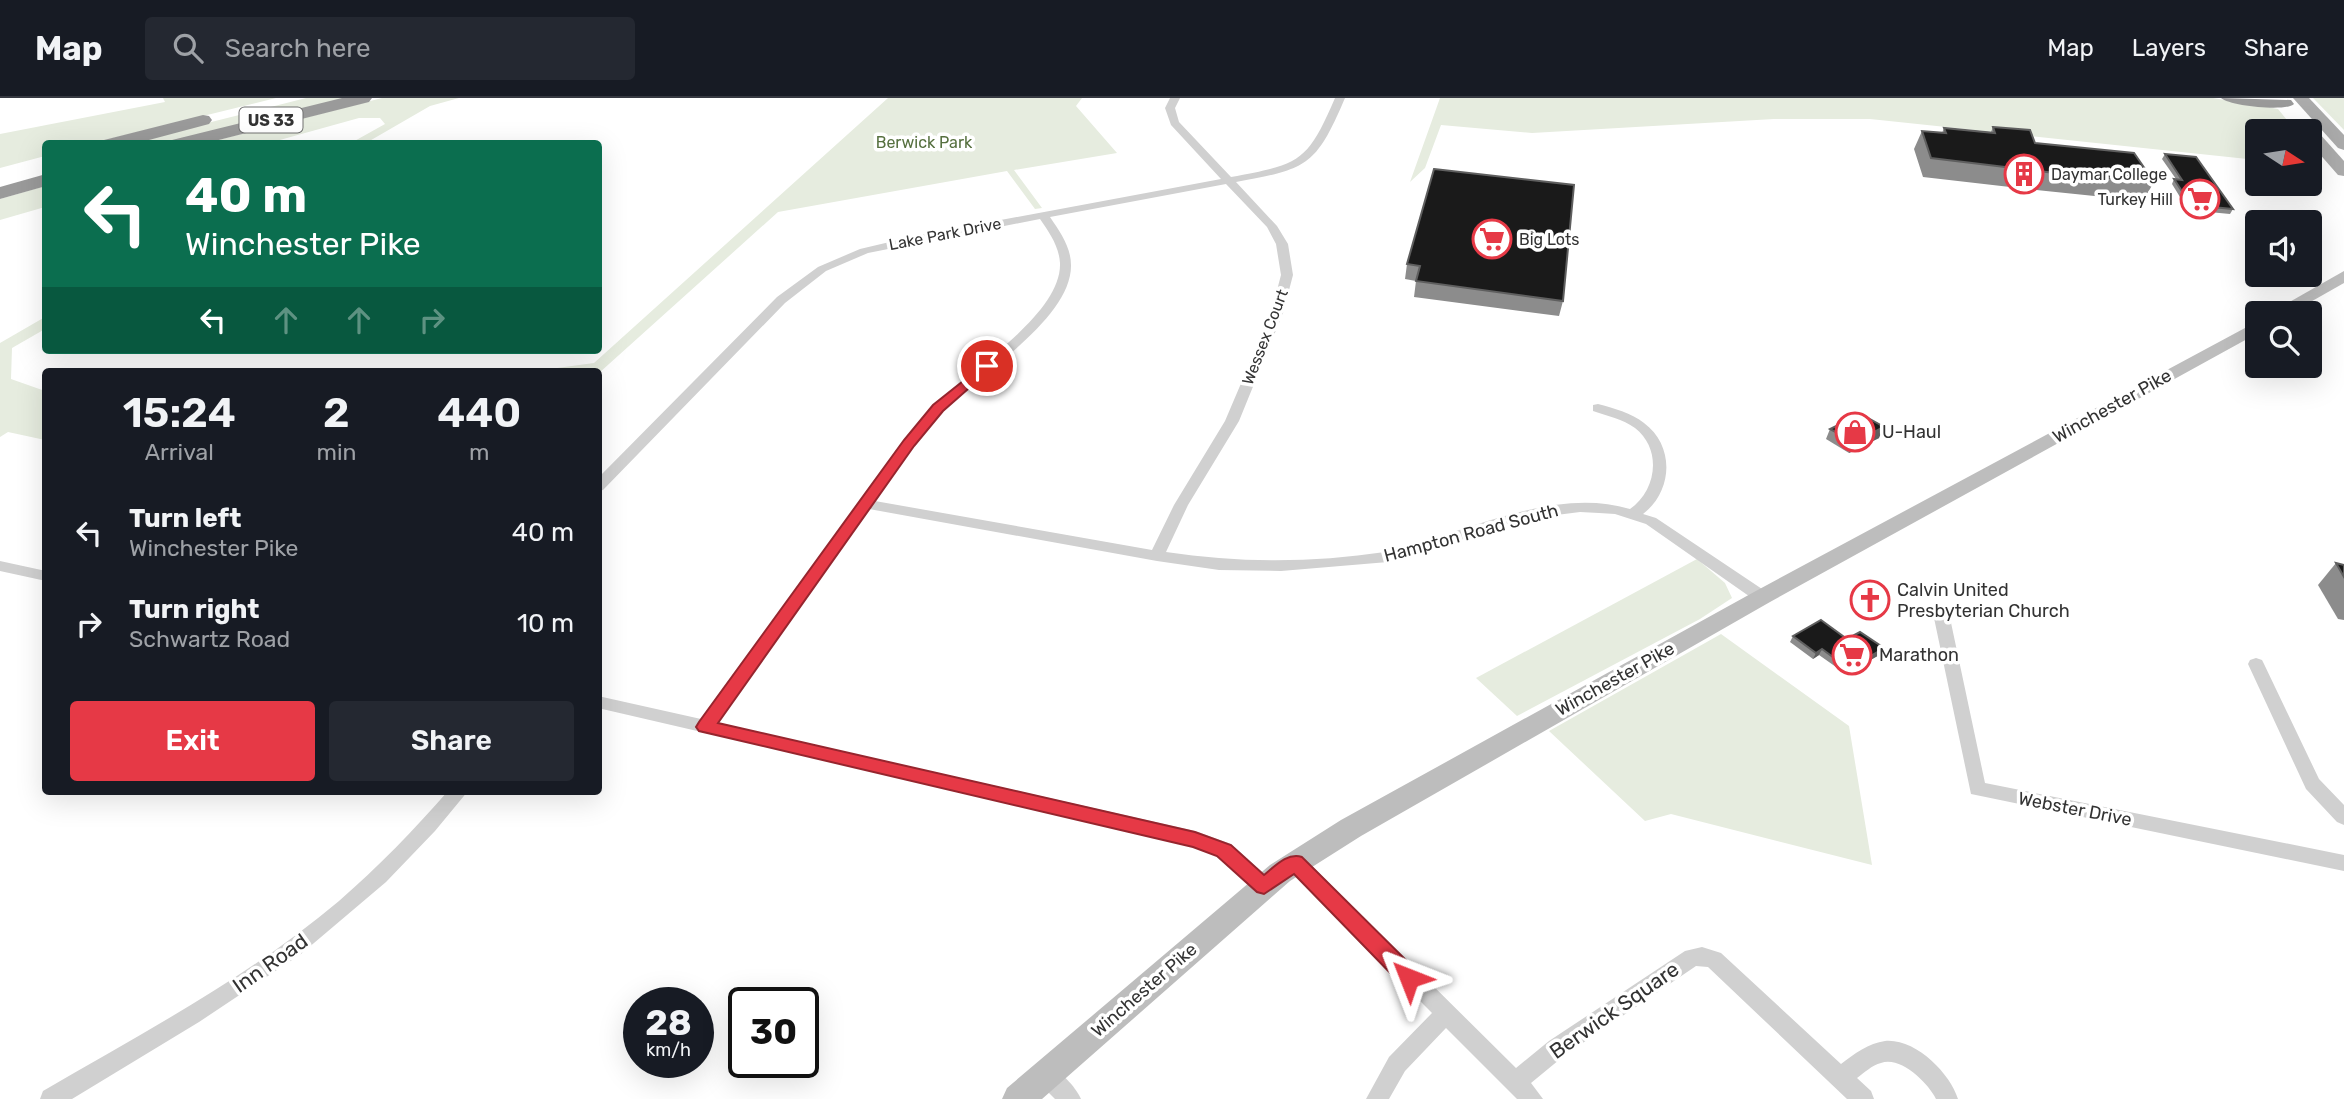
<!DOCTYPE html>
<html lang="en">
<head>
<meta charset="utf-8">
<style>
	:root { --surface:#171b24; --page:#242831; --text:#f1f3f6; --muted:#9ea1a6; --line:#363941; --accent:#e63946 }
	body { margin:0; font-family:Rubik,sans-serif; background:var(--page); color:var(--text); height:100vh; display:flex; flex-direction:column; font-size:26px; white-space:nowrap }
	* { box-sizing:border-box; margin:0 }
	p { font-size:23px; color:var(--muted) }
	.icon { flex:none; width:38px; height:38px; fill:none; stroke:currentColor; stroke-width:2; stroke-linecap:round; stroke-linejoin:round }
	.map { position:relative; flex:1; overflow:hidden }
	.sheet { position:absolute; left:42px; top:270px; width:560px; height:427px; display:flex; flex-direction:column; background:var(--surface); border-radius:7px; box-shadow:0 7px 28px #0002 }
	.sheet>* { flex:none }
	.banner { position:absolute; left:42px; top:42px; width:560px; height:214px; border-radius:7px; box-shadow:0 7px 28px #0002; background:#0b6e4f; color:#fff; overflow:hidden }
	.needle { width:46px; rotate:102deg }
	.buttons { position:absolute; left:2245px; top:21px; display:grid; gap:14px }
	.buttons a { display:grid; place-items:center; width:77px; height:77px; border-radius:7px; background:var(--surface); box-shadow:0 7px 28px #0002; font-size:35px }
	.speed { position:absolute; left:623px; top:889px; display:flex; gap:14px; font-size:35px; font-weight:700; text-align:center }
	.speed>* { display:grid; place-content:center; width:91px; height:91px; border-radius:50%; background:var(--surface); box-shadow:0 7px 28px #0002; line-height:1 }
	.speed small { font-size:18px; font-weight:400 }
	.speed .limit { border:4px solid #111; border-radius:10px; background:#fff; color:#111 }
	.pin { position:absolute; display:grid; place-items:center; width:60px; height:60px; color:#fff; margin:-30px; border:4px solid #fff; border-radius:50%; box-shadow:0 2px 7px #0007 }
	.me { position:absolute; width:77px; margin:-38px; rotate:315deg; stroke-linejoin:round; filter:drop-shadow(0 0 5px #0008) }
	.turn { display:flex; align-items:center; gap:24px; height:147px; padding:0 28px; font-size:32px }
	.turn .icon { width:91px; height:91px; stroke-width:2.5 }
	.turn b { display:block; font-size:49px; line-height:60px }
	.lanes { display:flex; align-items:center; height:66px; padding:0 28px; background:#0003; justify-content:center; gap:35px; direction:ltr }
	.lanes .off { opacity:.35 }
	.eta { display:flex; justify-content:space-evenly; align-items:center; height:119px; text-align:center }
	.eta b { font-size:42px; font-weight:600; line-height:49px }
	.button { display:flex; gap:14px; margin-top:auto; padding:14px 28px }
	.button a { flex:1; height:80px; border-radius:7px; background:var(--accent); color:#fff; font-size:28px; font-weight:600; line-height:80px; text-align:center }
	.button a+a { background:var(--page); color:var(--text) }
	ul { padding:0; list-style:none }
	li { display:flex; align-items:center; gap:21px; height:91px; padding:0 28px }
	li div { flex:1 }
	li b { display:block; font-size:26px }
	li em { font-style:normal }
	header { display:flex; align-items:center; gap:42px; box-sizing:border-box; height:98px; padding:0 35px; background:var(--surface); border-bottom:2px solid var(--line) }
	header strong { font-size:33px }
	nav { display:flex; gap:38px; margin-inline-start:auto; font-size:24px }
	.search { width:490px; height:63px; background:var(--page); display:flex; align-items:center; gap:18px; box-sizing:border-box; padding:0 24px; border-radius:7px; color:var(--muted); font-size:26px }
	.map>svg:first-child { display:block }
	.green { fill:#e6ecdf }
	.lines { fill:none; stroke-linecap:round; stroke-linejoin:round }
	.street { fill:#d0d0d0; fill-rule:evenodd }
	.secondary { fill:#bdbdbd; fill-rule:evenodd }
	.primary { fill:#ababab; fill-rule:evenodd }
	.highway { fill:#9a9a9a; fill-rule:evenodd }
	.wall { fill:#8c8c8c }
	.shaded-wall { fill:#5f5f5f }
	.building { fill:#1a1a1a; stroke:#5f5f5f; stroke-width:2 }
	.route { fill:#e63946; stroke:#96252e; stroke-width:2 }
	.labels { text-anchor:middle; dominant-baseline:central; stroke-width:7; stroke-linejoin:round; paint-order:stroke }
	.shield { fill:#fff; stroke:#707070; stroke-width:2 }
	.shield-label { font-size:16px; font-weight:bold; fill:#333 }
	.far-park-label { font-size:16px; fill:#56703f; stroke:#fff }
	.far-poi-label { font-size:16px; fill:#333; stroke:#fff; text-anchor:start }
	.far-street-label { font-size:16px; fill:#333; stroke:#fff }
	.street-label { font-size:18px; fill:#333; stroke:#fff }
	.poi-label { font-size:18px; fill:#333; stroke:#fff; text-anchor:start }
	.near-street-label { font-size:21px; fill:#333; stroke:#fff }
</style>
</head>
<body>
<header>
<strong>Map</strong>
<div class="search"><svg class="icon" aria-label="search" viewBox="0 0 24 24"><circle cx="10" cy="10" r="6"/><path d="M15 15l6 6"/></svg>Search here</div>
<nav><a>Map</a><a>Layers</a><a>Share</a></nav>
</header>
<div class="map">
<svg width="2344" height="1001" viewBox="0 0 2344 1001">
	<rect width="100%" height="100%" fill="#fff"/>
	<!-- green -->
	<g class="green">
		<path d="M 163,0 L 276,0 L 93,45 L 46,46 L 45,58 L 0,70 L 0,36 L 165,4 Z"/>
		<path d="M 306,0 L 351,0 L 167,45 L 124,46 Z"/>
		<path d="M 382,0 L 459,0 L 430,8 L 366,45 L 351,45 L 385,26 L 380,20 L 359,20 L 269,45 L 202,46 Z"/>
		<path d="M 888,0 L 1082,0 L 1076,8 L 1117,55 L 1014,72 L 1042,110 L 1035,111 L 1007,73 L 778,114 L 599,275 L 598,273 L 535,273 L 594,265 Z"/>
		<path d="M 1440,0 L 2213,0 L 2278,11 L 2296,33 L 2258,33 L 2257,62 L 1870,21 L 1774,21 L 1532,35 L 1441,27 L 1425,70 L 1410,84 Z"/>
		<path d="M 2313,0 L 2344,0 L 2344,32 Z"/>
		<path d="M 45,88 L 45,109 L 0,122 L 0,101 Z"/>
		<path d="M 45,219 L 45,231 L 12,250 L 11,281 L 45,293 L 45,342 L 8,334 L 0,339 L 0,245 Z"/>
		<path d="M 1697,461 L 1725,485 L 1732,500 L 1700,521 L 1517,618 L 1476,580 Z"/>
		<path d="M 1721,536 L 1849,628 L 1872,767 L 1671,716 L 1645,723 L 1549,633 Z"/>
	</g>
	<g class="lines">
		<!-- street -->
		<g class="street">
			<path d="M 1170,0 L 1180,0 L 1175,10 L 1179,24 L 1231,79 C 1300,66 1307,65 1335,0 L 1345,0 C 1316,68 1308,71 1236,84 L 1277,128 L 1288,146 L 1293,177 L 1283,215 L 1239,323 L 1188,407 L 1166,454 C 1239,465 1312,465 1385,454 C 1399,452 1413,446 1426,442 C 1490,424 1563,391 1630,411 C 1656,393 1663,352 1635,330 C 1623,321 1607,318 1593,313 L 1593,307 L 1598,306 C 1613,310 1632,315 1644,325 C 1675,348 1673,393 1643,416 L 1656,420 L 1768,495 L 1770,499 L 1768,503 L 1756,503 L 1646,426 L 1615,416 L 1599,415 L 1580,414 L 1533,420 L 1388,464 L 1281,473 L 1219,472 L 1157,463 L 869,411 L 717,625 L 1195,733 L 1231,746 L 1271,782 L 1274,788 L 1271,794 L 1264,796 L 1257,794 L 1217,758 L 1193,748 L 598,610 L 598,598 L 701,621 L 923,319 C 957,279 1062,220 1060,165 C 1059,148 1049,134 1040,121 L 868,155 L 826,173 L 785,205 L 603,392 L 598,393 L 598,380 L 777,199 L 818,169 L 860,151 L 915,138 L 1221,81 L 1171,27 L 1165,10 ZM 1226,86 L 1267,129 L 1276,146 L 1281,177 L 1271,215 L 1225,323 L 1174,407 L 1152,452 L 875,403 C 896,373 917,340 943,313 C 977,278 1072,221 1071,167 C 1071,149 1060,134 1050,119 Z"/>
			<path d="M 0,463 L 46,473 L 46,483 L 0,473 Z"/>
			<path d="M 1942,514 L 1950,520 L 1985,685 L 2344,757 L 2344,773 L 1971,696 L 1934,520 Z"/>
			<path d="M 2256,560 L 2262,562 L 2264,566 L 2319,681 L 2344,707 L 2344,727 L 2337,724 L 2306,691 L 2248,566 L 2250,562 Z"/>
			<path d="M 448,693 L 468,693 L 435,733 L 386,784 L 301,856 L 199,924 L 72,1001 L 40,1001 L 43,993 C 144,934 249,879 339,803 C 378,769 414,732 448,693 Z"/>
			<path d="M 1295,756 L 1302,758 L 1516,970 L 1549,943 L 1685,853 L 1702,849 L 1721,855 L 1841,966 C 1854,956 1869,945 1885,943 C 1915,940 1950,975 1958,1001 L 1936,1001 C 1928,985 1901,958 1881,965 C 1872,967 1864,975 1857,980 L 1871,993 L 1874,1001 L 1847,1001 L 1708,869 L 1696,868 L 1565,957 L 1531,985 L 1543,1001 L 1517,1001 L 1446,930 L 1405,973 L 1389,1001 L 1366,1001 L 1389,959 L 1432,915 L 1288,770 L 1285,764 L 1288,758 Z"/>
			<path d="M 1046,967 C 1060,972 1075,988 1081,1001 L 1055,1001 L 1038,984 L 1035,977 L 1038,970 Z"/>
		</g>
		<!-- secondary -->
		<g class="secondary">
			<path d="M 2344,173 L 2344,185 L 2291,215 L 2270,215 Z"/>
			<path d="M 2258,223 L 2258,235 L 1770,504 L 1361,738 L 1290,783 L 1042,1001 L 1002,1001 L 1007,990 L 1270,767 L 1341,722 L 1754,494 Z"/>
		</g>
		<!-- primary -->
		<g class="primary">
			<path d="M 2293,0 L 2309,0 L 2344,37 L 2344,52 L 2338,50 Z"/>
			<path d="M 2310,34 L 2319,35 L 2344,63 L 2344,78 L 2338,77 L 2310,45 Z"/>
		</g>
		<!-- highway -->
		<g class="highway">
			<path d="M 342,0 L 372,0 L 369,4 L 203,46 L 170,46 L 172,42 Z"/>
			<path d="M 2221,0 L 2291,2 L 2294,6 C 2286,14 2230,8 2221,0 Z"/>
			<path d="M 203,17 L 209,18 L 212,22 L 209,26 L 134,46 L 102,46 L 104,42 Z"/>
			<path d="M 46,76 L 46,88 L 0,101 L 0,89 Z"/>
		</g>
	</g>
	<!-- wall -->
	<g class="wall">
		<path d="M 1993,29 L 2035,45 L 2154,84 L 2143,103 L 2046,93 L 1923,79 L 1914,51 L 1922,33 L 1942,35 L 1944,30 L 1991,34 Z"/>
		<path d="M 2165,56 L 2233,111 L 2230,116 L 2188,112 L 2172,86 L 2174,81 L 2176,81 L 2162,61 Z"/>
		<path d="M 1434,71 L 1563,203 L 1559,218 L 1414,199 L 1416,183 L 1405,181 L 1407,166 Z"/>
		<path d="M 1830,331 L 1879,340 L 1849,355 L 1826,341 Z"/>
		<path d="M 2336,465 L 2344,467 L 2344,522 L 2338,521 L 2318,487 Z"/>
		<path d="M 1793,538 L 1847,541 L 1884,550 L 1881,556 L 1846,576 L 1819,557 L 1813,561 L 1790,544 Z"/>
	</g>
	<!-- shaded-wall -->
	<g class="shaded-wall">
		<path d="M 1884,329 L 1879,340 L 1849,355 L 1854,344 Z"/>
		<path d="M 1884,550 L 1881,556 L 1846,576 L 1849,571 Z"/>
		<path d="M 1822,551 L 1819,557 L 1813,561 L 1816,555 Z"/>
	</g>
	<!-- building -->
	<g class="building">
		<path d="M 1993,29 L 2030,32 L 2035,45 L 2134,55 L 2154,84 L 2055,75 L 1931,60 L 1922,33 L 1946,35 L 1944,30 L 1995,35 Z"/>
		<path d="M 2165,56 L 2196,59 L 2233,111 L 2191,107 L 2174,81 L 2182,82 Z"/>
		<path d="M 1434,71 L 1574,87 L 1563,203 L 1416,183 L 1420,168 L 1407,166 Z"/>
		<path d="M 1861,316 L 1884,329 L 1854,344 L 1830,331 Z"/>
		<path d="M 2336,465 L 2344,467 L 2344,479 Z"/>
		<path d="M 1821,522 L 1847,541 L 1860,534 L 1884,550 L 1849,571 L 1822,551 L 1816,555 L 1793,538 Z"/>
	</g>
	<!-- route -->
	<path class="route" d="M 987,264 L 993,268 L 992,270 L 943,313 L 914,348 L 718,625 L 1195,734 L 1231,747 L 1264,777 C 1275,768 1288,754 1302,759 L 1417,873 L 1420,880 L 1417,887 L 1409,889 L 1402,887 L 1294,776 L 1264,796 L 1257,794 L 1217,758 L 1193,749 L 699,633 L 696,629 L 699,624 L 904,342 L 933,307 Z"/>
	<!-- icons -->
	<defs>
		<symbol id="building-ring" viewBox="-11 -11 22 22"><circle r="9.5" fill="#fff" stroke="#e63946" stroke-width="1.5"/><path d="M-4-6H4V6H1V3H-1V6H-4ZM-2.5-4.3h1.7v1.8h-1.7ZM.8-4.3h1.7v1.8H.8ZM-2.5-1h1.7V.8h-1.7ZM.8-1h1.7V.8H.8Z" fill="#e63946"/></symbol>
		<symbol id="supermarket-ring" viewBox="-11 -11 22 22"><circle r="9.5" fill="#fff" stroke="#e63946" stroke-width="1.5"/><path d="M-6-5.5h2.5l.6 2H6L4.5 2H-2.5L-4.4-4H-6ZM-1.5 3.2a1.3 1.3 0 1 0 .1 0ZM3 3.2a1.3 1.3 0 1 0 .1 0Z" fill="#e63946"/></symbol>
		<symbol id="shop-ring" viewBox="-11 -11 22 22"><circle r="9.5" fill="#fff" stroke="#e63946" stroke-width="1.5"/><path d="M-5-2.5h2.3a2.7 3.5 0 0 1 5.4 0H5L5.5 6h-11ZM-1.5-2.5h3a1.5 2.3 0 0 0-3 0Z" fill="#e63946"/></symbol>
		<symbol id="church-ring" viewBox="-11 -11 22 22"><circle r="9.5" fill="#fff" stroke="#e63946" stroke-width="1.5"/><path d="M-1.2-6h2.4v3.5h3.3v2.4h-3.3V6h-2.4V-.1h-3.3v-2.4h3.3Z" fill="#e63946"/></symbol>
	</defs>
	<g fill-rule="evenodd">
		<use href="#building-ring" x="2002" y="54" width="44" height="44"/>
		<use href="#supermarket-ring" x="2178" y="79" width="44" height="44"/>
		<use href="#supermarket-ring" x="1470" y="119" width="44" height="44"/>
		<use href="#shop-ring" x="1833" y="312" width="44" height="44"/>
		<use href="#church-ring" x="1848" y="480" width="44" height="44"/>
		<use href="#supermarket-ring" x="1830" y="535" width="44" height="44"/>
	</g>
	<g class="labels">
		<!-- shield labels -->
		<rect class="shield" x="239.5" y="9.5" width="63" height="25" rx="5"/>
		<g class="shield-label">
			<text x="271" y="22">US 33</text>
		</g>
		<!-- far-park labels -->
		<g class="far-park-label">
			<text x="924" y="44">Berwick Park</text>
		</g>
		<!-- far-poi labels -->
		<g class="far-poi-label">
			<text x="2051" y="76">Daymar College</text>
			<text x="2173" y="101" text-anchor="end">Turkey Hill</text>
			<text x="1519" y="141">Big Lots</text>
		</g>
		<!-- far-street labels -->
		<g class="far-street-label">
			<text transform="translate(945 136) rotate(-11)">Lake Park Drive</text>
			<text transform="translate(1265 239) rotate(-69)">Wessex Court</text>
		</g>
		<!-- street labels -->
		<g class="street-label">
			<text transform="translate(2112 308) rotate(-29)">Winchester Pike</text>
			<text transform="translate(1471 435) rotate(-15)">Hampton Road South</text>
			<text transform="translate(1615 581) rotate(-29)">Winchester Pike</text>
			<text transform="translate(2075 711) rotate(11)">Webster Drive</text>
			<text transform="translate(1144 892) rotate(-41)">Winchester Pike</text>
		</g>
		<!-- poi labels -->
		<g class="poi-label">
			<text x="1882" y="334">U-Haul</text>
			<text x="1897" y="492">Calvin United<tspan x="1897" dy="21">Presbyterian Church</tspan></text>
			<text x="1879" y="557">Marathon</text>
		</g>
		<!-- near-street labels -->
		<g class="near-street-label">
			<text transform="translate(270 865) rotate(-35)">Inn Road</text>
			<text transform="translate(1614 912) rotate(-35)">Berwick Square</text>
		</g>
	</g>
</svg>
<div class="buttons">
<a><svg class="needle" viewBox="-14 -14 28 28"><path d="M0-13l5 13h-10z" fill="#e53935"/><path d="M0 13l5-13h-10z" fill="#9ea1a6"/></svg></a>
<a><svg class="icon" aria-label="sound" viewBox="0 0 24 24"><path d="M4 9h4l5-4v14l-5-4H4zM17 9q2 3 0 6"/></svg></a>
<a><svg class="icon" aria-label="search" viewBox="0 0 24 24"><circle cx="10" cy="10" r="6"/><path d="M15 15l6 6"/></svg></a>
</div>
<div class="speed"><div>28<small>km/h</small></div><div class="limit">30</div></div>
<div class="pin" style="left:987px;top:268px;background:#d93025"><svg class="icon" aria-label="arrive" viewBox="0 0 24 24"><path d="M6 21V4h12l-3 4 3 4H6"/></svg></div>
<svg class="me" style="left:1409px;top:880px" viewBox="-20 -20 40 40"><path d="M0-17L14 15 0 8-14 15z" fill="#e63946" stroke="#fff" stroke-width="4"/></svg>
<div class="banner">
<div class="turn"><svg class="icon" aria-label="left" viewBox="0 0 24 24"><path d="M17 20v-9H6M10 6l-5 5 5 5"/></svg><div><b>40 m</b>Winchester Pike</div></div>
<div class="lanes"><svg class="icon" aria-label="left" viewBox="0 0 24 24"><path d="M17 20v-9H6M10 6l-5 5 5 5"/></svg><svg class="icon off" aria-label="ahead" viewBox="0 0 24 24"><path d="M12 20V5M6 11l6-6 6 6"/></svg><svg class="icon off" aria-label="ahead" viewBox="0 0 24 24"><path d="M12 20V5M6 11l6-6 6 6"/></svg><svg class="icon off" aria-label="right" viewBox="0 0 24 24"><path d="M7 20v-9h11M14 6l5 5-5 5"/></svg></div>
</div>
<section class="sheet">
<div class="eta">
<div><b>15:24</b><p>Arrival</p></div>
<div><b>2</b><p>min</p></div>
<div><b>440</b><p>m</p></div>
</div>
<ul>
<li><svg class="icon" aria-label="left" viewBox="0 0 24 24"><path d="M17 20v-9H6M10 6l-5 5 5 5"/></svg><div><b>Turn left</b><p>Winchester Pike</p></div><em>40 m</em></li>
<li><svg class="icon" aria-label="right" viewBox="0 0 24 24"><path d="M7 20v-9h11M14 6l5 5-5 5"/></svg><div><b>Turn right</b><p>Schwartz Road</p></div><em>10 m</em></li>
</ul>
<div class="button"><a>Exit</a><a>Share</a></div>
</section>
</div>
</body>
</html>
